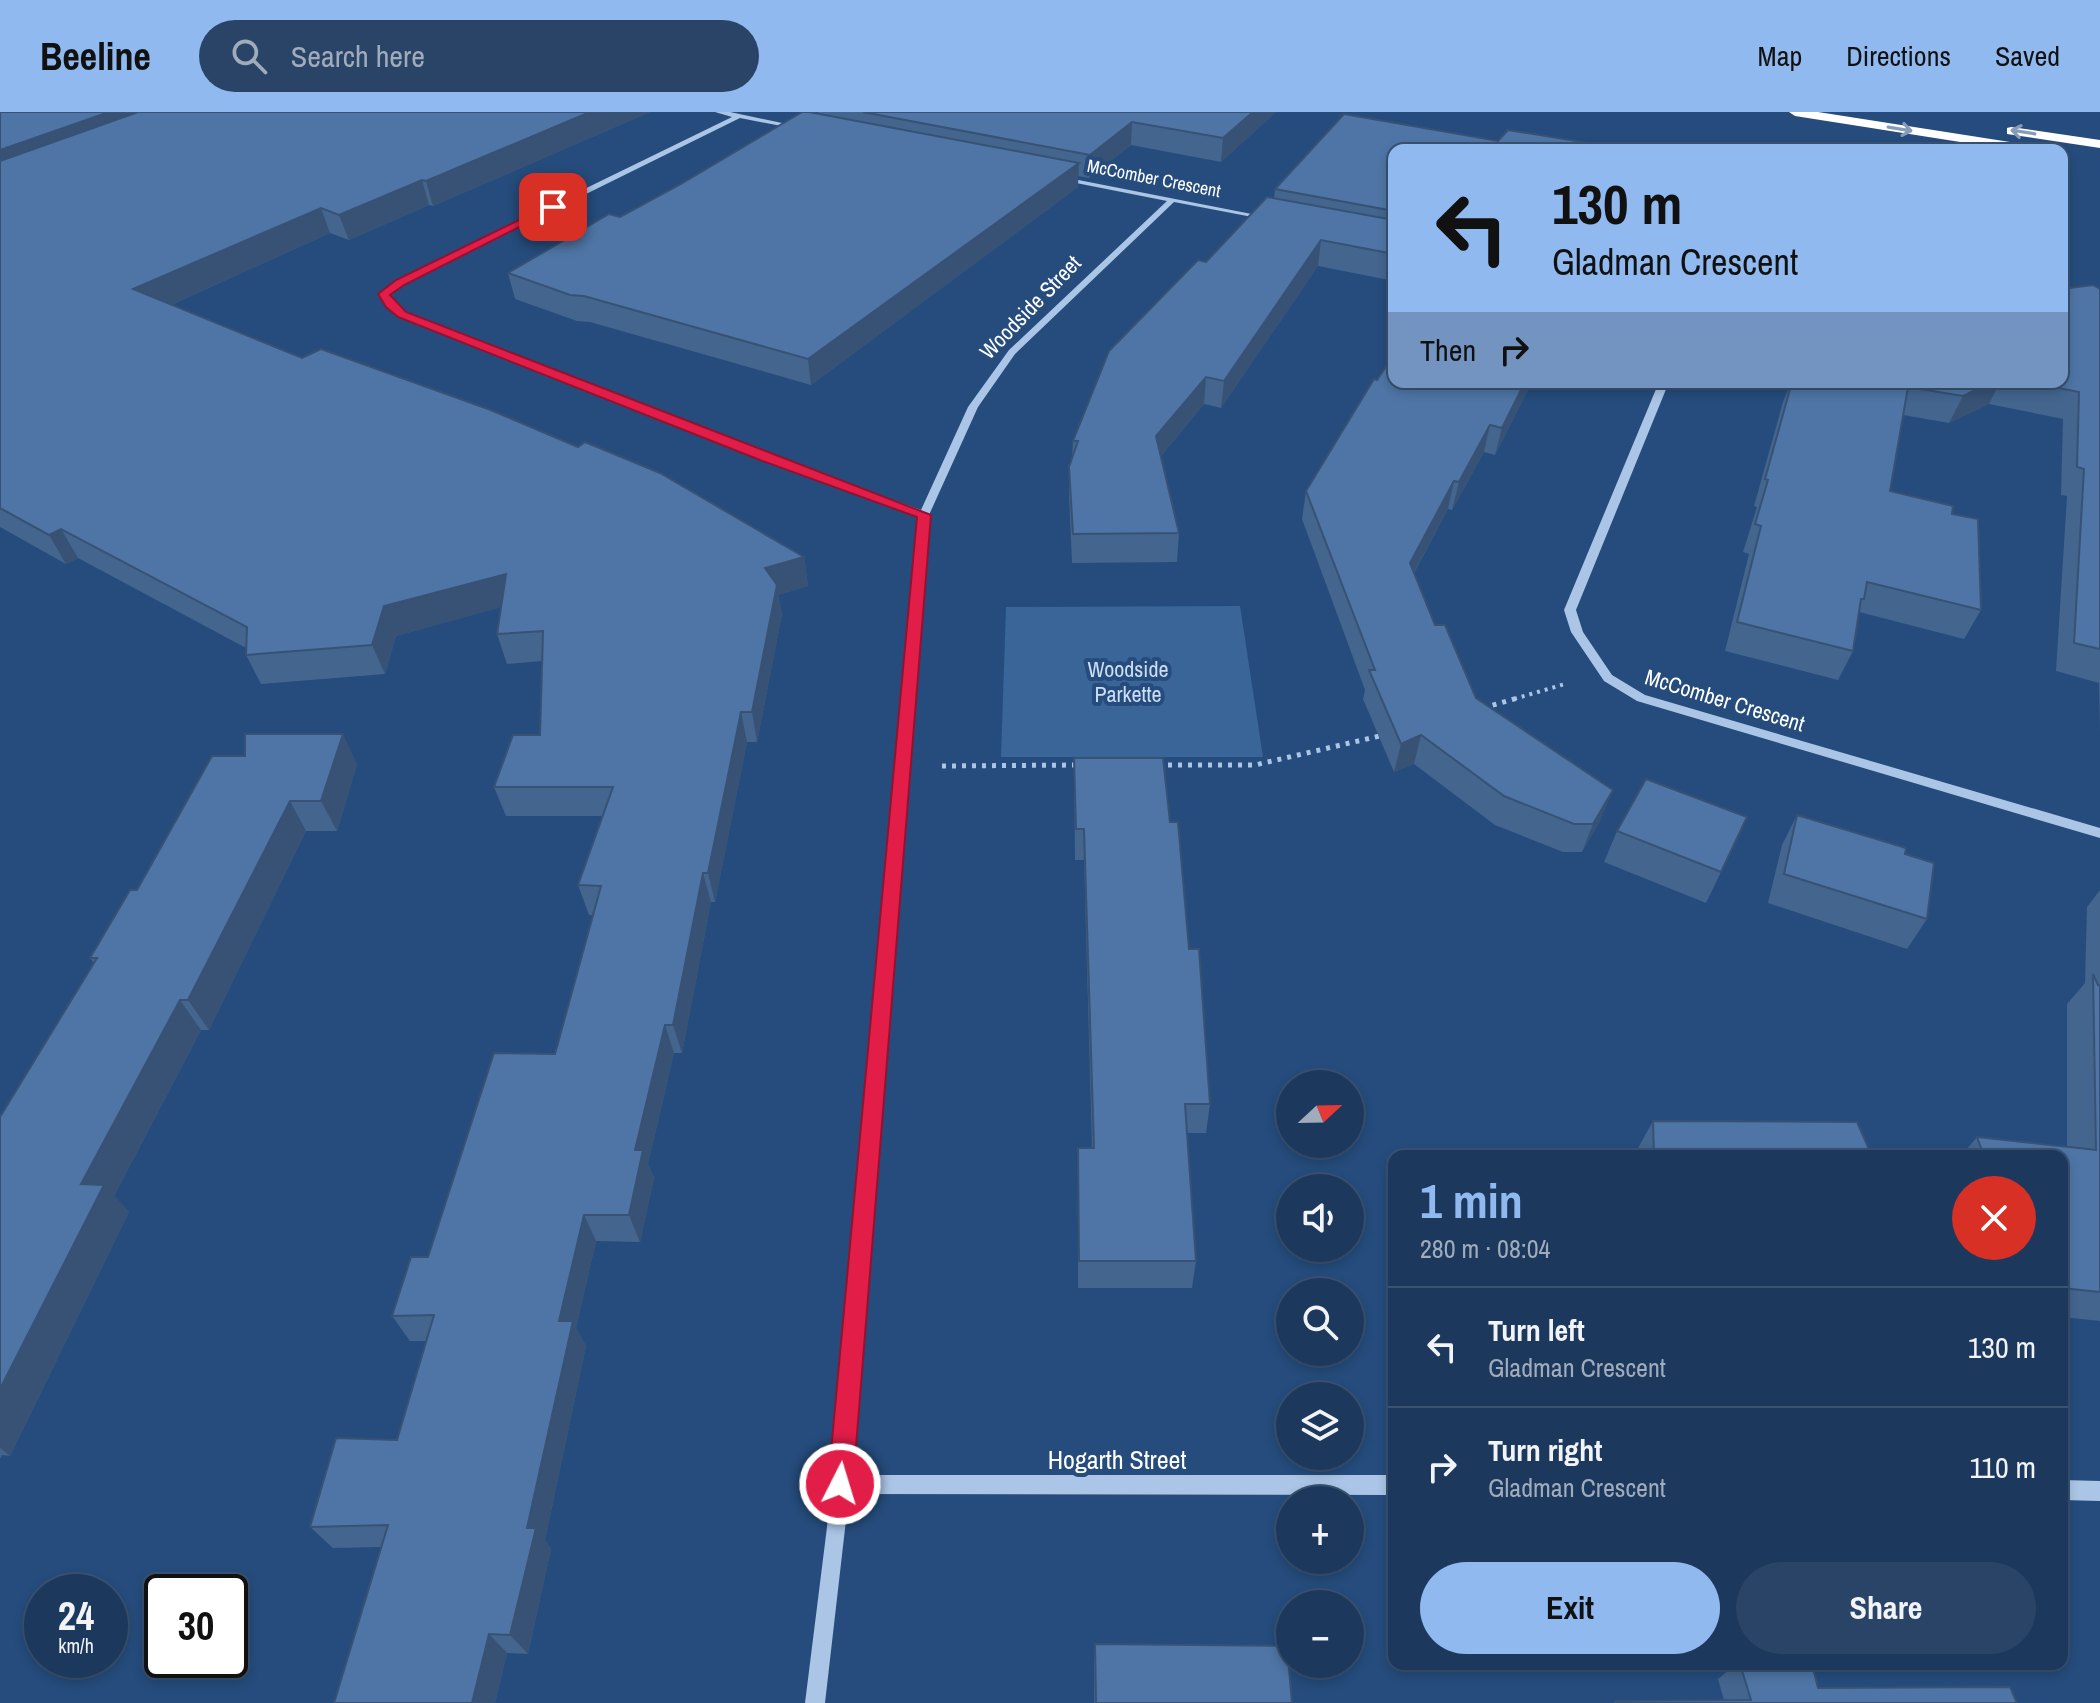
<!DOCTYPE html>
<html lang="en">
<head>
<meta charset="utf-8">
<style>
	:root { --surface:#1c395d; --page:#294466; --text:#f1f3f6; --muted:#a0acbc; --line:#3a5372; --accent:#90b9f0 }
	body { margin:0; font-family:"Archivo Narrow",sans-serif; background:var(--page); color:var(--text); height:100vh; display:flex; flex-direction:column; font-size:30px; white-space:nowrap }
	* { box-sizing:border-box; margin:0 }
	p { font-size:26px; color:var(--muted) }
	.icon { flex:none; width:44px; height:44px; fill:none; stroke:currentColor; stroke-width:2; stroke-linecap:round; stroke-linejoin:round }
	.map { position:relative; flex:1; overflow:hidden }
	.panel { position:absolute; left:1388px; top:1038px; width:680px; height:520px; display:flex; flex-direction:column; background:var(--surface); border-radius:16px; box-shadow:0 4px 12px #0003,0 0 0 2px var(--line) }
	.panel>* { flex:none }
	.guide { position:absolute; left:1388px; top:32px; width:680px; height:244px; border-radius:16px; box-shadow:0 4px 12px #0003,0 0 0 2px var(--line); background:#90b9f0; color:#111; overflow:hidden }
	.needle { width:52px; rotate:68deg }
	.tools { position:absolute; left:1276px; top:958px; display:grid; gap:16px }
	.tools a { display:grid; place-items:center; width:88px; height:88px; border-radius:50%; background:var(--surface); box-shadow:0 4px 12px #0003,0 0 0 2px var(--line); font-size:40px }
	.speed { position:absolute; left:24px; top:1462px; display:flex; gap:16px; font-size:40px; font-weight:700; text-align:center }
	.speed>* { display:grid; place-content:center; width:104px; height:104px; border-radius:50%; background:var(--surface); box-shadow:0 4px 12px #0003,0 0 0 2px var(--line); line-height:1 }
	.speed small { font-size:20px; font-weight:400 }
	.speed .limit { border:4px solid #111; border-radius:12px; background:#fff; color:#111 }
	.pin { position:absolute; display:grid; place-items:center; width:68px; height:68px; color:#fff; margin:-34px; border-radius:16px; box-shadow:0 4px 12px #0006 }
	.me { position:absolute; width:88px; margin:-44px; rotate:5deg; stroke-linejoin:round; filter:drop-shadow(0 0 6px #0008) }
	.turn { display:flex; align-items:center; gap:28px; height:168px; padding:0 32px; font-size:36px }
	.turn .icon { width:104px; height:104px; stroke-width:2.5 }
	.turn b { display:block; font-size:56px; line-height:68px }
	.then { display:flex; align-items:center; height:76px; padding:0 32px; background:#0003; gap:16px; font-size:30px }
	.round { display:grid; place-items:center; flex:none; width:84px; height:84px; border-radius:42px; background:var(--page) }
	.headline { display:flex; align-items:center; justify-content:space-between; height:136px; padding:0 32px }
	h1 { font-size:48px; font-weight:800; line-height:60px; color:var(--accent) }
	.cta { display:flex; gap:16px; margin-top:auto; padding:16px 32px }
	.cta a { flex:1; height:92px; border-radius:48px; background:var(--accent); color:#111; font-size:32px; font-weight:800; line-height:92px; text-align:center }
	.cta a+a { background:var(--page); color:var(--text) }
	ul { padding:0; list-style:none }
	li { display:flex; align-items:center; gap:24px; height:120px; padding:0 32px; border-top:2px solid var(--line) }
	li div { flex:1 }
	li b { display:block; font-size:30px }
	li em { font-style:normal }
	header { display:flex; align-items:center; gap:48px; box-sizing:border-box; height:112px; padding:0 40px; background:var(--accent); color:#111 }
	header strong { font-size:38px }
	nav { display:flex; gap:44px; margin-inline-start:auto; font-size:28px }
	.search { width:560px; height:72px; background:var(--page); display:flex; align-items:center; gap:20px; box-sizing:border-box; padding:0 28px; border-radius:44px; color:var(--muted); font-size:30px }
	.map>svg:first-child { display:block }
	.green { fill:#396599 }
	.lines { fill:none; stroke-linecap:round; stroke-linejoin:round }
	.path-far1 { stroke:#aac5e5; stroke-width:4; stroke-dasharray:3 5; stroke-linecap:butt }
	.path { stroke:#aac5e5; stroke-width:5; stroke-dasharray:4 6; stroke-linecap:butt }
	.minor { fill:#aac5e5; fill-rule:evenodd }
	.highway { fill:#fff; fill-rule:evenodd }
	.wall { fill:#43658e }
	.shaded-wall { fill:#375274 }
	.building { fill:#4e75a5; stroke:#375274; stroke-width:2 }
	.oneway { stroke:#879db7 }
	.route { fill:#e11d48; stroke:#92132f; stroke-width:2 }
	.labels { text-anchor:middle; dominant-baseline:central; stroke-width:8; stroke-linejoin:round; paint-order:stroke }
	.far-street-label { font-size:18px; fill:#fff; stroke:#254c7c }
	.street-label { font-size:22px; fill:#fff; stroke:#254c7c }
	.park-label { font-size:22px; fill:#ccdef4; stroke:#254c7c }
	.near-street-label { font-size:26px; fill:#fff; stroke:#254c7c }
</style>
</head>
<body>
<header>
<strong>Beeline</strong>
<div class="search"><svg class="icon" aria-label="search" viewBox="0 0 24 24"><circle cx="10" cy="10" r="6"/><path d="M15 15l6 6"/></svg>Search here</div>
<nav><a>Map</a><a>Directions</a><a>Saved</a></nav>
</header>
<div class="map">
<svg width="2100" height="1591" viewBox="0 0 2100 1591">
	<rect width="100%" height="100%" fill="#254c7c"/>
	<!-- green -->
	<path class="green" d="M 1240,494 L 1263,645 L 1001,645 L 1006,495 Z"/>
	<g class="lines">
		<!-- path-far1 -->
		<path class="path-far1" d="M 1514,587 L 1565,572"/>
		<!-- path -->
		<g class="path">
			<path d="M 1483,596 L 1521,585"/>
			<path d="M 1158,653 L 1255,653 L 1384,623"/>
			<path d="M 942,654 L 1080,653"/>
		</g>
		<!-- minor -->
		<g class="minor">
			<path d="M 715,0 L 730,0 L 801,15 L 797,17 L 740,6 L 412,168 L 389,183 L 394,191 L 405,200 L 769,343 L 921,398 L 968,295 L 1009,238 L 1167,89 L 1061,68 L 1058,68 L 1058,64 L 1272,106 L 1268,108 L 1174,90 L 1015,242 L 978,295 L 929,403 L 851,1363 L 1394,1363 L 1394,1383 L 849,1382 L 825,1591 L 805,1591 L 827,1415 L 919,405 L 761,347 L 399,204 L 387,195 L 380,182 L 406,164 L 732,5 Z"/>
			<path d="M 1659,270 L 1669,270 L 1576,498 L 1583,520 L 1612,563 L 1645,583 L 2100,716 L 2100,726 L 1637,589 L 1604,569 L 1571,520 L 1564,498 Z"/>
			<path d="M 2062,1368 L 2100,1369 L 2100,1389 L 2062,1388 Z"/>
		</g>
		<!-- highway -->
		<g class="highway">
			<path d="M 1789,0 L 1818,0 L 2035,34 L 2041,38 L 2011,38 L 1795,4 Z"/>
			<path d="M 2011,15 L 2100,28 L 2100,36 L 2007,22 L 2007,16 Z"/>
		</g>
	</g>
	<!-- wall -->
	<g class="wall">
		<path d="M 0,0 L 650,0 L 433,94 L 429,93 L 349,128 L 330,121 L 171,193 L 302,246 L 804,445 L 808,474 L 778,483 L 782,502 L 757,630 L 747,630 L 715,790 L 711,790 L 682,941 L 674,941 L 648,1052 L 654,1066 L 640,1130 L 596,1129 L 576,1216 L 586,1234 L 545,1428 L 551,1437 L 528,1542 L 507,1541 L 495,1591 L 334,1591 L 382,1435 L 333,1436 L 310,1415 L 397,1328 L 426,1229 L 410,1229 L 392,1204 L 555,942 L 593,803 L 589,803 L 578,773 L 603,704 L 506,704 L 494,675 L 540,623 L 542,549 L 507,552 L 497,522 L 501,495 L 396,524 L 385,562 L 261,572 L 246,543 L 246,536 L 78,446 L 66,452 L 0,415 Z"/>
		<path d="M 818,0 L 1276,0 L 1221,50 L 1131,33 L 1089,66 L 1078,64 L 1078,75 L 811,273 L 590,210 L 577,209 L 515,187 L 508,161 L 620,105 L 818,2 Z"/>
		<path d="M 1344,2 L 1498,29 L 1508,18 L 1626,37 L 1394,38 L 1394,169 L 1318,154 L 1221,296 L 1204,292 L 1161,344 L 1179,421 L 1177,450 L 1072,451 L 1069,383 L 1069,355 L 1072,346 L 1073,329 L 1109,239 L 1198,148 L 1206,150 L 1267,85 L 1274,87 L 1275,77 Z"/>
		<path d="M 2100,177 L 2100,620 L 2099,571 L 2056,559 L 2067,384 L 2061,383 L 2063,307 L 1989,292 L 1949,311 L 1903,303 L 1890,379 L 1952,402 L 1981,498 L 1964,527 L 1859,500 L 1853,539 L 1838,568 L 1725,539 L 1749,442 L 1743,440 L 1757,395 L 1754,394 L 1783,290 L 1791,270 L 2062,270 Z"/>
		<path d="M 1377,268 L 1394,270 L 1532,270 L 1495,343 L 1484,340 L 1452,398 L 1448,397 L 1414,461 L 1435,513 L 1476,586 L 1601,707 L 1582,740 L 1563,740 L 1495,713 L 1414,652 L 1394,660 L 1363,587 L 1365,578 L 1302,407 L 1306,379 Z"/>
		<path d="M 212,644 L 357,652 L 337,719 L 306,719 L 209,918 L 201,918 L 114,1084 L 129,1100 L 10,1344 L 2,1343 L 0,1347 L 0,1005 L 94,851 L 90,846 L 137,778 Z"/>
		<path d="M 1074,646 L 1170,710 L 1189,837 L 1210,992 L 1206,1021 L 1187,1021 L 1196,1149 L 1192,1176 L 1078,1176 L 1078,1036 L 1092,1036 L 1084,748 L 1075,748 Z"/>
		<path d="M 1797,703 L 1905,742 L 1927,807 L 1907,837 L 1768,791 L 1782,733 Z"/>
		<path d="M 1617,719 L 1721,760 L 1706,791 L 1604,750 Z"/>
		<path d="M 2100,778 L 2100,1209 L 2062,1205 L 2062,1044 L 1961,1044 L 1977,1025 L 2067,1035 L 2067,892 L 2085,871 L 2087,795 Z"/>
		<path d="M 1653,1009 L 1872,1044 L 1637,1044 L 1637,1038 Z"/>
		<path d="M 1095,1532 L 1292,1591 L 1094,1591 L 1094,1549 Z"/>
		<path d="M 1736,1552 L 1812,1552 L 1818,1576 L 2017,1591 L 1614,1591 L 1616,1589 L 1724,1588 L 1718,1567 Z"/>
	</g>
	<!-- shaded-wall -->
	<g class="shaded-wall">
		<path d="M 109,0 L 186,0 L 0,67 L 0,38 Z"/>
		<path d="M 590,0 L 650,0 L 433,94 L 426,69 Z"/>
		<path d="M 1253,0 L 1276,0 L 1221,50 L 1223,26 Z"/>
		<path d="M 1132,10 L 1131,33 L 1089,66 L 1090,43 Z"/>
		<path d="M 1079,51 L 1078,75 L 811,273 L 808,247 Z"/>
		<path d="M 422,68 L 429,93 L 349,128 L 339,103 Z"/>
		<path d="M 321,96 L 330,121 L 146,204 L 133,177 Z"/>
		<path d="M 1321,128 L 1318,154 L 1221,296 L 1224,269 Z"/>
		<path d="M 1206,265 L 1204,292 L 1155,351 L 1156,324 Z"/>
		<path d="M 1525,270 L 1532,270 L 1495,343 L 1502,316 Z"/>
		<path d="M 1992,270 L 2000,270 L 1989,292 L 1949,311 L 1963,284 Z"/>
		<path d="M 1490,313 L 1484,340 L 1452,398 L 1459,370 Z"/>
		<path d="M 1454,369 L 1448,397 L 1403,480 L 1410,451 Z"/>
		<path d="M 61,417 L 78,446 L 66,452 L 49,423 Z"/>
		<path d="M 804,445 L 808,474 L 778,483 L 782,502 L 757,630 L 752,600 L 765,456 Z"/>
		<path d="M 506,462 L 516,491 L 396,524 L 385,562 L 372,533 L 384,494 Z"/>
		<path d="M 741,600 L 747,630 L 715,790 L 708,761 Z"/>
		<path d="M 343,622 L 357,652 L 337,719 L 321,689 Z"/>
		<path d="M 1421,623 L 1414,652 L 1394,660 L 1401,632 Z"/>
		<path d="M 1613,678 L 1601,707 L 1582,740 L 1593,712 Z"/>
		<path d="M 290,689 L 306,719 L 209,918 L 188,888 Z"/>
		<path d="M 703,761 L 711,790 L 682,941 L 673,913 Z"/>
		<path d="M 180,888 L 201,918 L 114,1084 L 129,1100 L 10,1344 L 0,1336 L 0,1277 L 81,1072 Z"/>
		<path d="M 665,913 L 674,941 L 648,1052 L 654,1066 L 640,1130 L 629,1103 L 635,1038 Z"/>
		<path d="M 584,1103 L 596,1129 L 576,1216 L 586,1234 L 545,1428 L 551,1437 L 528,1542 L 510,1523 L 559,1209 Z"/>
		<path d="M 489,1522 L 507,1541 L 495,1591 L 472,1591 Z"/>
	</g>
	<!-- building -->
	<g class="building">
		<path d="M 0,0 L 109,0 L 0,38 Z"/>
		<path d="M 138,0 L 590,0 L 426,69 L 422,68 L 339,103 L 321,96 L 133,177 L 302,246 L 321,237 L 488,297 L 578,335 L 585,330 L 660,361 L 804,445 L 765,456 L 777,473 L 752,600 L 741,600 L 708,761 L 703,761 L 673,913 L 665,913 L 635,1038 L 643,1038 L 629,1103 L 584,1103 L 559,1209 L 573,1209 L 527,1416 L 536,1416 L 510,1523 L 489,1522 L 472,1591 L 334,1591 L 388,1413 L 310,1415 L 336,1326 L 397,1328 L 434,1203 L 392,1204 L 411,1145 L 428,1145 L 494,941 L 555,942 L 601,774 L 578,773 L 613,675 L 494,675 L 513,623 L 540,623 L 543,519 L 497,522 L 506,462 L 384,494 L 372,533 L 246,543 L 247,515 L 61,417 L 49,423 L 0,396 L 0,49 Z"/>
		<path d="M 802,0 L 809,0 L 1079,51 L 808,247 L 584,184 L 570,183 L 508,161 L 609,102 L 620,105 L 681,72 Z"/>
		<path d="M 863,0 L 1253,0 L 1223,26 L 1132,10 L 1090,43 Z"/>
		<path d="M 1344,2 L 1498,29 L 1508,18 L 1626,37 L 1394,38 L 1394,99 L 1275,77 Z"/>
		<path d="M 1267,85 L 1394,108 L 1394,142 L 1321,128 L 1224,269 L 1206,265 L 1156,324 L 1179,421 L 1073,422 L 1069,355 L 1078,329 L 1073,329 L 1109,239 L 1198,148 L 1206,150 Z"/>
		<path d="M 2093,173 L 2100,177 L 2100,537 L 2074,531 L 2084,357 L 2077,355 L 2079,280 L 2029,270 L 2062,270 L 2062,177 Z"/>
		<path d="M 1394,243 L 1394,270 L 1525,270 L 1502,316 L 1490,313 L 1459,370 L 1454,369 L 1410,451 L 1435,513 L 1445,513 L 1476,586 L 1613,678 L 1593,712 L 1574,712 L 1504,684 L 1421,623 L 1401,632 L 1369,558 L 1375,558 L 1306,379 L 1374,267 L 1377,268 Z"/>
		<path d="M 1792,270 L 1992,270 L 1963,284 L 1908,275 L 1890,379 L 1953,394 L 1952,402 L 1978,407 L 1981,498 L 1867,470 L 1864,487 L 1861,487 L 1853,539 L 1737,510 L 1761,414 L 1755,412 L 1768,368 L 1765,367 Z"/>
		<path d="M 245,622 L 343,622 L 321,689 L 290,689 L 188,888 L 180,888 L 81,1072 L 104,1073 L 0,1277 L 0,1005 L 97,846 L 90,846 L 130,778 L 137,778 L 212,644 L 245,644 Z"/>
		<path d="M 1074,646 L 1163,646 L 1170,710 L 1178,710 L 1189,837 L 1199,837 L 1210,992 L 1185,992 L 1196,1149 L 1079,1149 L 1078,1036 L 1094,1036 L 1084,717 L 1076,717 Z"/>
		<path d="M 1646,667 L 1747,705 L 1721,760 L 1617,719 Z"/>
		<path d="M 1797,703 L 1906,736 L 1905,742 L 1934,751 L 1927,807 L 1784,762 Z"/>
		<path d="M 2093,862 L 2098,873 L 2100,874 L 2100,1180 L 2062,1176 L 2062,1044 L 1984,1044 L 1977,1025 L 2096,1038 Z"/>
		<path d="M 1653,1009 L 1857,1010 L 1872,1044 L 1654,1044 Z"/>
		<path d="M 1095,1532 L 1287,1534 L 1292,1591 L 1096,1591 Z"/>
		<path d="M 1740,1552 L 1812,1552 L 1818,1576 L 2010,1575 L 2017,1591 L 1617,1591 L 1616,1589 L 1751,1588 Z"/>
	</g>
	<!-- one-way arrows -->
	<defs><path id="oneway-shaft" d="M-6 0H5M1.5-3L5.5 0L1.5 3" fill="none" stroke-width="1.6" stroke-linecap="round" stroke-linejoin="round" transform="scale(2)"/></defs>
	<g class="oneway">
		<use href="#oneway-shaft" transform="translate(1900 17) rotate(9)"/>
		<use href="#oneway-shaft" transform="translate(2023 20) rotate(-171)"/>
	</g>
	<!-- route -->
	<path class="route" d="M 550,93 L 559,95 L 404,173 L 390,183 L 406,200 L 931,403 L 853,1372 L 849,1381 L 840,1385 L 832,1381 L 828,1372 L 917,405 L 760,348 L 398,205 L 386,195 L 378,182 L 396,168 Z"/>
	<g class="labels">
		<!-- far-street labels -->
		<g class="far-street-label">
			<text transform="translate(1154 66) rotate(11)">McComber Crescent</text>
		</g>
		<!-- street labels -->
		<g class="street-label">
			<text transform="translate(1030 195) rotate(-46)">Woodside Street</text>
			<text transform="translate(1725 588) rotate(17)">McComber Crescent</text>
		</g>
		<!-- park labels -->
		<g class="park-label">
			<text x="1128" y="557">Woodside<tspan x="1128" dy="25">Parkette</tspan></text>
		</g>
		<!-- near-street labels -->
		<g class="near-street-label">
			<text x="1117" y="1347">Hogarth Street</text>
		</g>
	</g>
</svg>
<div class="tools">
<a><svg class="needle" viewBox="-14 -14 28 28"><path d="M0-13l5 13h-10z" fill="#e53935"/><path d="M0 13l5-13h-10z" fill="#a0acbc"/></svg></a>
<a><svg class="icon" aria-label="sound" viewBox="0 0 24 24"><path d="M4 9h4l5-4v14l-5-4H4zM17 9q2 3 0 6"/></svg></a>
<a><svg class="icon" aria-label="search" viewBox="0 0 24 24"><circle cx="10" cy="10" r="6"/><path d="M15 15l6 6"/></svg></a>
<a><svg class="icon" aria-label="layers" viewBox="0 0 24 24"><path d="M12 4l9 5-9 5-9-5zM3 14l9 5 9-5"/></svg></a>
<a>+</a>
<a>−</a>
</div>
<div class="speed"><div>24<small>km/h</small></div><div class="limit">30</div></div>
<div class="pin" style="left:553px;top:95px;background:#d93025"><svg class="icon" aria-label="arrive" viewBox="0 0 24 24"><path d="M6 21V4h12l-3 4 3 4H6"/></svg></div>
<svg class="me" style="left:840px;top:1372px" viewBox="-20 -20 40 40"><circle r="17" fill="#e11d48" stroke="#fff" stroke-width="3"/><path d="M0-11L8 9 0 5-8 9z" fill="#fff"/></svg>
<div class="guide">
<div class="turn"><svg class="icon" aria-label="left" viewBox="0 0 24 24"><path d="M17 20v-9H6M10 6l-5 5 5 5"/></svg><div><b>130 m</b>Gladman Crescent</div></div>
<div class="then">Then<svg class="icon" aria-label="right" viewBox="0 0 24 24"><path d="M7 20v-9h11M14 6l5 5-5 5"/></svg></div>
</div>
<section class="panel">
<div class="headline"><div><h1>1 min</h1><p>280 m · 08:04</p></div><a class="round" style="background:#d93025;color:#fff"><svg class="icon" aria-label="close" viewBox="0 0 24 24"><path d="M6 6l12 12M18 6L6 18"/></svg></a></div>
<ul>
<li><svg class="icon" aria-label="left" viewBox="0 0 24 24"><path d="M17 20v-9H6M10 6l-5 5 5 5"/></svg><div><b>Turn left</b><p>Gladman Crescent</p></div><em>130 m</em></li>
<li><svg class="icon" aria-label="right" viewBox="0 0 24 24"><path d="M7 20v-9h11M14 6l5 5-5 5"/></svg><div><b>Turn right</b><p>Gladman Crescent</p></div><em>110 m</em></li>
</ul>
<div class="cta"><a>Exit</a><a>Share</a></div>
</section>
</div>
</body>
</html>
